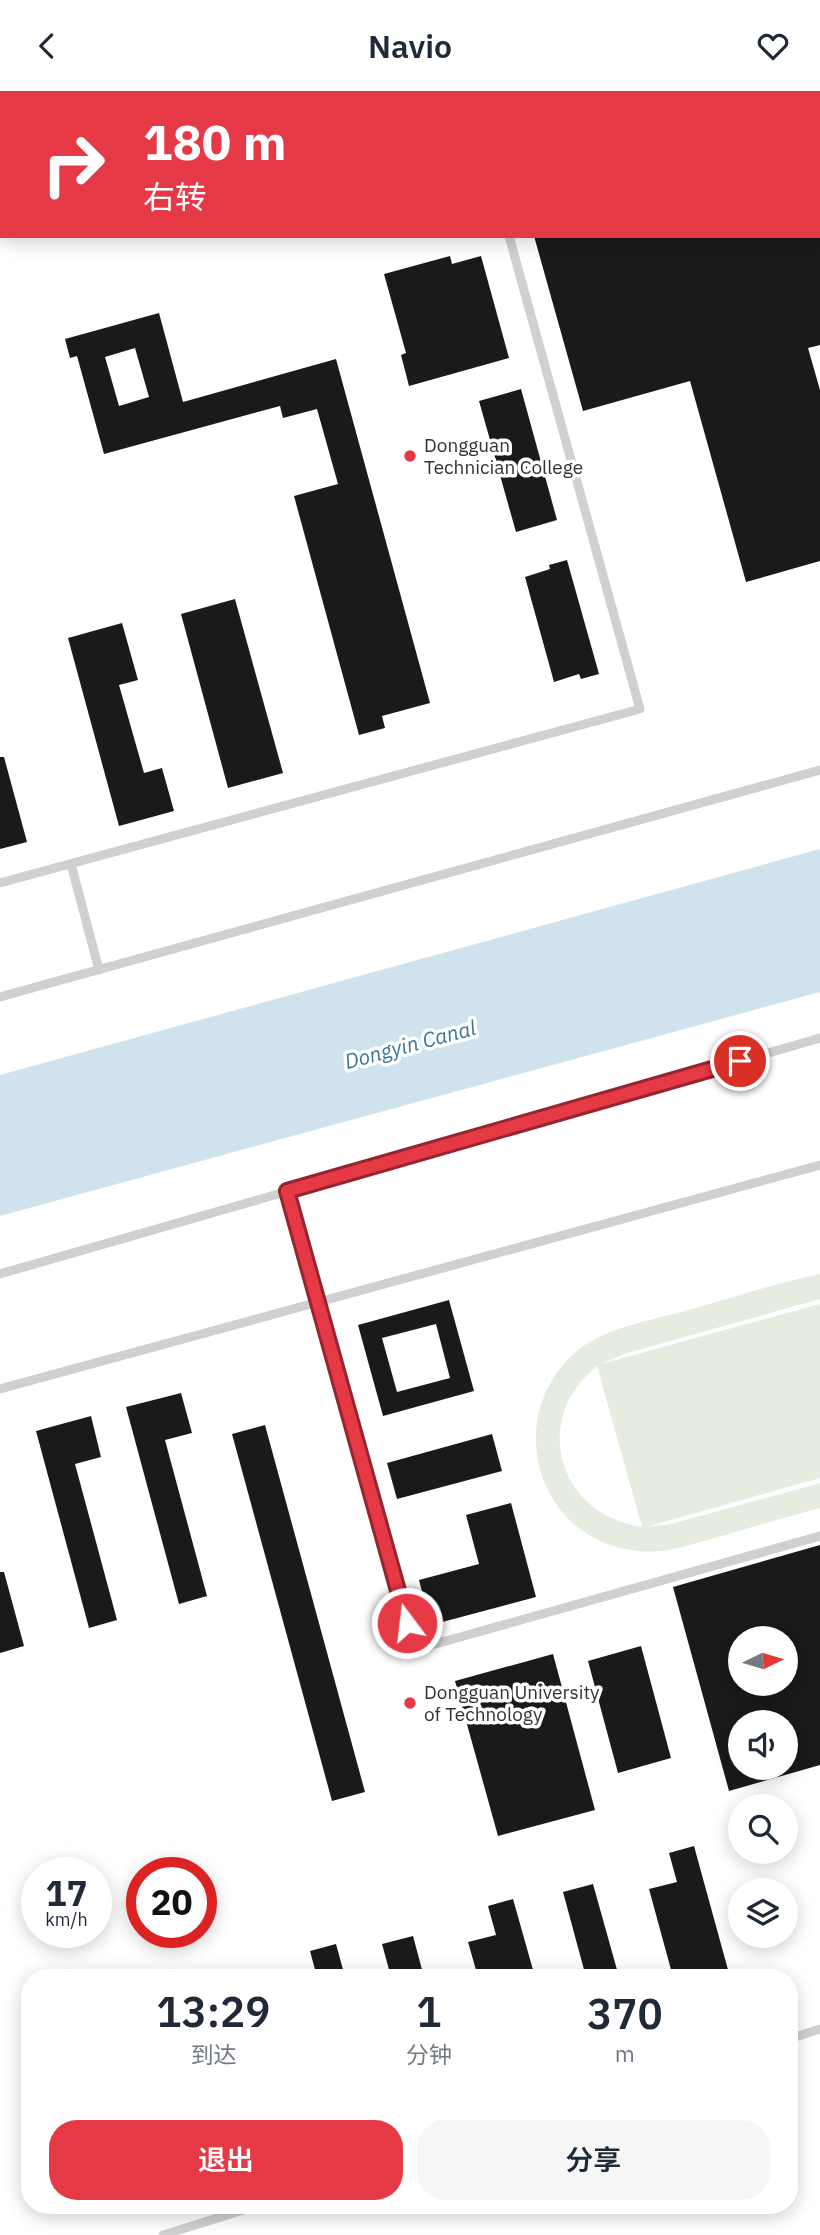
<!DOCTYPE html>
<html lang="zh">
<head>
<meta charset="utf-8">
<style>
	:root { --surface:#fff; --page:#f6f6f7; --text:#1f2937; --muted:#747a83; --accent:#e63946 }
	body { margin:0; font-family:"IBM Plex Sans","Noto Sans SC",sans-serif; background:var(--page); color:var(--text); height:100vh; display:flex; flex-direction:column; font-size:26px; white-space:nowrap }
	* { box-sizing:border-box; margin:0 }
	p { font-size:23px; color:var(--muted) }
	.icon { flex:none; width:38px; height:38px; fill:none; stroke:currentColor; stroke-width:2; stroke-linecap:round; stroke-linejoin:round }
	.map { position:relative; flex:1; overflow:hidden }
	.drawer { position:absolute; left:21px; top:1878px; width:777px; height:245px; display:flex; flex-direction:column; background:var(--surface); border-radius:28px; box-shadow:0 4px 18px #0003 }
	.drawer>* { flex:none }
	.top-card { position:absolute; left:0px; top:0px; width:821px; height:147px; box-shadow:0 4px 18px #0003; background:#e63946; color:#fff; overflow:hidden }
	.needle { width:46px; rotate:85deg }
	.tools { position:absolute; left:728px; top:1535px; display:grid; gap:14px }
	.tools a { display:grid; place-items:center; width:70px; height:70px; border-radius:50%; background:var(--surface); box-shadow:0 4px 18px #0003; font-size:35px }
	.speed { position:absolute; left:21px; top:1766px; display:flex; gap:14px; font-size:35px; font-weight:700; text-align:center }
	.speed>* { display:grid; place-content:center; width:91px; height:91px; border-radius:50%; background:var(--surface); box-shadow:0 4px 18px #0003; line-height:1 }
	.speed small { font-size:18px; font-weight:400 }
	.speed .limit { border:10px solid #d22; background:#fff; color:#111 }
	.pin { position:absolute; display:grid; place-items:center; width:60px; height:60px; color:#fff; margin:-30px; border:4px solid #fff; border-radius:50%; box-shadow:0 2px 7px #0007 }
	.me { position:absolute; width:77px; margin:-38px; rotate:345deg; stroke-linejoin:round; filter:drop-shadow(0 0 5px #0008) }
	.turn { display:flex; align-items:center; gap:24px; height:147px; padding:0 28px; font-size:32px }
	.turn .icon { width:91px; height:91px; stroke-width:2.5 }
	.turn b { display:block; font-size:49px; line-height:60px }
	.eta { display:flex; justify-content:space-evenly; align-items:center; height:119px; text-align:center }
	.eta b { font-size:42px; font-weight:600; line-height:49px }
	.action { display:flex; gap:14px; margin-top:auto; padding:14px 28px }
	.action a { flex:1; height:80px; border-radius:28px; background:var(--accent); color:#fff; font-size:28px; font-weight:600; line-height:80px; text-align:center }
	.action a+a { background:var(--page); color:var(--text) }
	header { display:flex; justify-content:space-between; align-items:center; height:91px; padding:0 28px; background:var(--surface); font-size:32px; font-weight:600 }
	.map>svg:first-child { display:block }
	.green { fill:#e6ecdf; fill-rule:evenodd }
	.water { fill:#cfe2ee }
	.building { fill:#1a1a1a; fill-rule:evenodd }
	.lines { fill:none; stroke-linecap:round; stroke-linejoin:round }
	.service { stroke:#d0d0d0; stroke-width:9 }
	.route-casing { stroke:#96252e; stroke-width:18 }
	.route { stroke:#e63946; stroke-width:12 }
	.poi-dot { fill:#e63946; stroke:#fff; stroke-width:2.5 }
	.labels { text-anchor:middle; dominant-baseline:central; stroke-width:7; stroke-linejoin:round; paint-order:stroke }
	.poi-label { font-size:19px; fill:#333; stroke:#fff; text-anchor:start }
	.water-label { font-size:21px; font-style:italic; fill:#3f7597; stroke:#fff }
</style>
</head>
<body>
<header><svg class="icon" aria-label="back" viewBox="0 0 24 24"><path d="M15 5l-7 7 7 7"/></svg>Navio<svg class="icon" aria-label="heart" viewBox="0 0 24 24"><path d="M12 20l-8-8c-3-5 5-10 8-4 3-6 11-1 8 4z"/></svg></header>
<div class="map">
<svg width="820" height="2144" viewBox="0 0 820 2144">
	<rect width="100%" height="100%" fill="#fff"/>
	<!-- green -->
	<path class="green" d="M 820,1183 L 820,1208 L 624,1263 L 601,1273 L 820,1213 L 820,1387 L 646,1436 L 671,1433 L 820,1392 L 820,1417 C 786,1426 752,1436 718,1446 C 693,1453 666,1463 640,1460 C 534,1452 499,1319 582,1256 C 611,1235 658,1228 692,1218 C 734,1206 777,1192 820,1183 ZM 597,1275 L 642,1436 C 558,1424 530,1329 597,1275 Z"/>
	<!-- water -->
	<path class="water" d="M 820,758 L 820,901 L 0,1125 L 0,984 Z"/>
	<!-- building -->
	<g class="building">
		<path d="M 534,145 L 820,145 L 820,254 L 808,257 L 820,299 L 820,470 L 746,491 L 690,290 L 583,320 Z"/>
		<path d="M 450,165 L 452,173 L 481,165 L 509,267 L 409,295 L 401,264 L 406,262 L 384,183 Z"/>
		<path d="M 159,222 L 183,311 L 336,268 L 430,612 L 382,625 L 385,637 L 359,644 L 294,405 L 338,393 L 317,318 L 283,327 L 280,315 L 104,363 L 77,265 L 70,267 L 65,248 ZM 135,257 L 149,306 L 119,315 L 105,266 Z"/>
		<path d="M 521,298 L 557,429 L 516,441 L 479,310 Z"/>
		<path d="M 567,469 L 599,583 L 581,588 L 579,583 L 554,591 L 525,486 L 550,478 L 549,474 Z"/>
		<path d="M 235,508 L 283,682 L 228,697 L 181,523 Z"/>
		<path d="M 122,532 L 138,589 L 119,594 L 144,682 L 162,677 L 174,720 L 119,735 L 68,547 Z"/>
		<path d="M 0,666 L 4,666 L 27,751 L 0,758 Z"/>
		<path d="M 449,1209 L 474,1300 L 383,1325 L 358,1234 ZM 436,1233 L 450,1287 L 397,1301 L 382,1247 Z"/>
		<path d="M 181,1302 L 192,1342 L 165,1349 L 207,1505 L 179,1513 L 126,1316 Z"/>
		<path d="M 91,1325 L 101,1366 L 75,1373 L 117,1529 L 89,1537 L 36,1340 Z"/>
		<path d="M 265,1334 L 365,1701 L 332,1710 L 232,1343 Z"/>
		<path d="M 492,1343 L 502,1380 L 397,1408 L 387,1372 Z"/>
		<path d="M 511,1412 L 536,1506 L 431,1534 L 419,1489 L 479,1473 L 466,1424 Z"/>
		<path d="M 820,1454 L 820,1674 L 729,1700 L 673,1496 ZM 740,1547 L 786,1547 L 786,1592 L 740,1592 ZM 740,1631 L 786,1631 L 786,1676 L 740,1676 Z"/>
		<path d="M 0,1481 L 4,1481 L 24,1555 L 0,1562 Z"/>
		<path d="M 641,1555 L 671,1667 L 618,1682 L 588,1570 Z"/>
		<path d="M 553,1563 L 595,1719 L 498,1745 L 455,1590 Z"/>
		<path d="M 694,1755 L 730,1886 L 673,1886 L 649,1798 L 677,1791 L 669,1762 Z"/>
		<path d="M 593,1793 L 619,1886 L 586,1886 L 563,1801 Z"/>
		<path d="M 513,1808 L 535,1886 L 478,1886 L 468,1851 L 496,1844 L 488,1815 Z"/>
		<path d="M 413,1845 L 424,1886 L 391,1886 L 382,1853 Z"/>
		<path d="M 336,1853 L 345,1886 L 317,1886 L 310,1860 Z"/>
	</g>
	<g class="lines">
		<!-- service -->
		<g class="service">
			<path d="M 468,0 L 469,2"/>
			<path d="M 71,773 L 99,879"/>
			<path d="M 0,792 L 640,618 L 509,145"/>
			<path d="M 0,906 L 820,679"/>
			<path d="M 287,1100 L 414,1559 L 820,1445"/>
			<path d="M 0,1183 L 820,947"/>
			<path d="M 0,1298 L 820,1074"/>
			<path d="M 789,1948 L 820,1938"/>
			<path d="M 163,2144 L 259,2114"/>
		</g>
	</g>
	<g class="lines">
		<defs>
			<path id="route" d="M 407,1532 L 287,1100 L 740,970"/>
		</defs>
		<!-- route casing -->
		<use href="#route" class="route-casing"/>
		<!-- route -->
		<use href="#route" class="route"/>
	</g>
	<!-- markers -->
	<g class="poi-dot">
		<circle cx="410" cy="365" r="7"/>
		<circle cx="410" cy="1612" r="7"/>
	</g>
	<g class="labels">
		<!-- poi labels -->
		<g class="poi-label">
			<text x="424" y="354">Dongguan<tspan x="424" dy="22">Technician College</tspan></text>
			<text x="424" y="1601">Dongguan University<tspan x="424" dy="22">of Technology</tspan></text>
		</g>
		<!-- water labels -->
		<g class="water-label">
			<text transform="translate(410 953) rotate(-15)">Dongyin Canal</text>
		</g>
	</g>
</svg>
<div class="tools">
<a><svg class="needle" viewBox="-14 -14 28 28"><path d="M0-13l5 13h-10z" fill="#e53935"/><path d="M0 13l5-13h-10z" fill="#747a83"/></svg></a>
<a><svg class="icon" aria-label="sound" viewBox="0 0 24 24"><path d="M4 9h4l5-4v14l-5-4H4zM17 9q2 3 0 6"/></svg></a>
<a><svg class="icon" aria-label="search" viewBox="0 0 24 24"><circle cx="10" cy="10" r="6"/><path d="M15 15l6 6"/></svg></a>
<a><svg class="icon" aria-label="layers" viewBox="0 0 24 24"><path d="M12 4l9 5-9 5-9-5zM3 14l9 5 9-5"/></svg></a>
</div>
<div class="speed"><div>17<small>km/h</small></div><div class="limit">20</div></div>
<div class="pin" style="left:740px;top:970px;background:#d93025"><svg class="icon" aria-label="arrive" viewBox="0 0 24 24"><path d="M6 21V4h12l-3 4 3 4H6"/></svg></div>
<svg class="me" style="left:407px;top:1532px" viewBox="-20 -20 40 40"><circle r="17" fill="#e63946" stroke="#fff" stroke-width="3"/><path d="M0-11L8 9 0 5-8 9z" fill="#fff"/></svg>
<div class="top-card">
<div class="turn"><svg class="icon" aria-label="right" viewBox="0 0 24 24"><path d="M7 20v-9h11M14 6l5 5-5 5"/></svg><div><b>180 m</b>右转</div></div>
</div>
<section class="drawer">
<div class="eta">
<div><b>13:29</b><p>到达</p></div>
<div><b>1</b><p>分钟</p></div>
<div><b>370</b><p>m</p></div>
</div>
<div class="action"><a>退出</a><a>分享</a></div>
</section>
</div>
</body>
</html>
